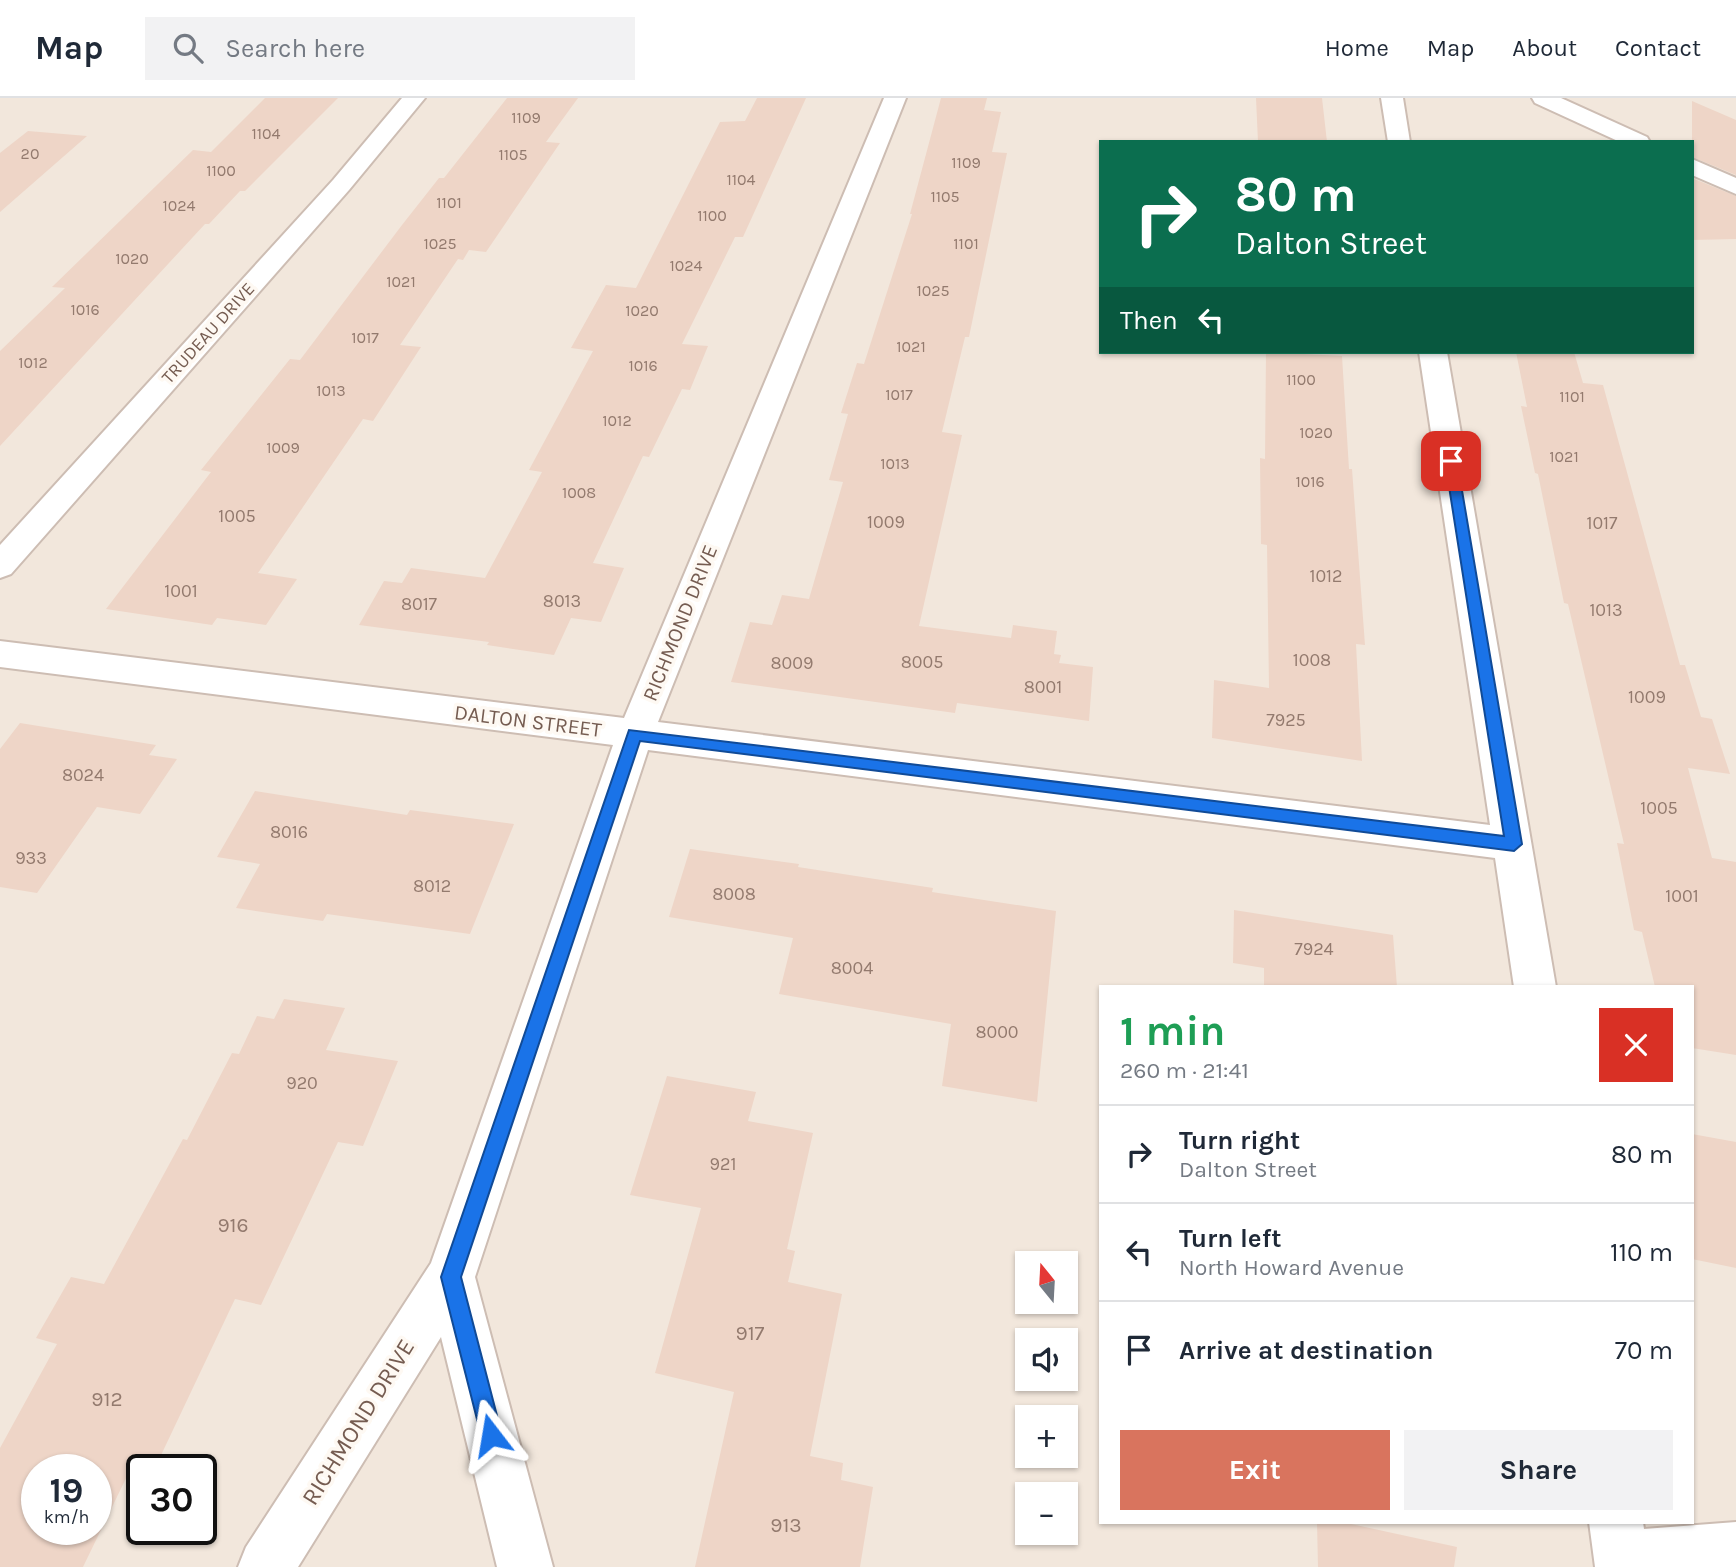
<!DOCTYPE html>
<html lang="en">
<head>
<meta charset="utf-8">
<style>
	:root { --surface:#fff; --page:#f2f2f3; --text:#1f2937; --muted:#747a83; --line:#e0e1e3; --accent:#d9745e }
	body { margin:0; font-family:Karla,sans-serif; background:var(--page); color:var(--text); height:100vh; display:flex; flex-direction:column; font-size:26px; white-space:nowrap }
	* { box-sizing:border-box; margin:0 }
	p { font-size:23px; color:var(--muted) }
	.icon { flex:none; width:38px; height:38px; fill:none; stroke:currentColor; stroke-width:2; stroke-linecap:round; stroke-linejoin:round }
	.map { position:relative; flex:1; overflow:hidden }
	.sheet { position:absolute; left:1099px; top:887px; width:595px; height:539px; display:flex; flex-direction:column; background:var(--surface); border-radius:0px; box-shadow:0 2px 5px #0004 }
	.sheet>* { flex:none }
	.guide { position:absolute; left:1099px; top:42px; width:595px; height:214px; border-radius:0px; box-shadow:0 2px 5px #0004; background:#0b6e4f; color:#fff; overflow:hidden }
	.needle { width:46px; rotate:342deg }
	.controls { position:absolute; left:1015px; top:1153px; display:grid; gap:14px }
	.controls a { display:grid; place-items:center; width:63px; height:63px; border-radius:0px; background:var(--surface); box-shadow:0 2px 5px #0004; font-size:35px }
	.speed { position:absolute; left:21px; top:1356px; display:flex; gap:14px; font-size:35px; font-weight:700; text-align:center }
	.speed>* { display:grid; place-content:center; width:91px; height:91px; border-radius:50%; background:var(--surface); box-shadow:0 2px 5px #0004; line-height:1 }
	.speed small { font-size:18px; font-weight:400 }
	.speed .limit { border:4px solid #111; border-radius:10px; background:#fff; color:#111 }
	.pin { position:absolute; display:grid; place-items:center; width:60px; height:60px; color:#fff; margin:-30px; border-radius:14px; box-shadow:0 4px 10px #0006 }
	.me { position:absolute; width:77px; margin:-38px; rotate:346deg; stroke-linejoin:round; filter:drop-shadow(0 0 5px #0008) }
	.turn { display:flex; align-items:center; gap:24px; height:147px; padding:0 21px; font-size:32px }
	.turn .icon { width:91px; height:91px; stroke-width:2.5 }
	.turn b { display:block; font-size:49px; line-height:60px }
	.then { display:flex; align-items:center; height:66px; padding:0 21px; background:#0003; gap:14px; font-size:26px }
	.round { display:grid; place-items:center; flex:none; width:74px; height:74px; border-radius:0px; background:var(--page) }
	.head { display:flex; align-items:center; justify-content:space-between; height:119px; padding:0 21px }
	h1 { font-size:42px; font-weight:700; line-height:52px; color:#1e9e55 }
	.action { display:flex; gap:14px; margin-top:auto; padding:14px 21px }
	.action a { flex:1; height:80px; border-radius:0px; background:var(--accent); color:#fff; font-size:28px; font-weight:700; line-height:80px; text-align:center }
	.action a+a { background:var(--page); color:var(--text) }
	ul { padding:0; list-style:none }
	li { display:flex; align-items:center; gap:21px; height:98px; padding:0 21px; border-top:2px solid var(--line) }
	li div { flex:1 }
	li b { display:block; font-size:26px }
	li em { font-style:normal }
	header { display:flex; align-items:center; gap:42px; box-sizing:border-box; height:98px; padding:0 35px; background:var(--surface); border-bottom:2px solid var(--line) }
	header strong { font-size:33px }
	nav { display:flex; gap:38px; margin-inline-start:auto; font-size:24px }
	.search { width:490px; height:63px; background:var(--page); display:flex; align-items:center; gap:18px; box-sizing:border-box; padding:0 24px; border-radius:0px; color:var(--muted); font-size:26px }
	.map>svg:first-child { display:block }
	.residential { fill:#f2e7dc; fill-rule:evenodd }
	.building { fill:#eed5c7; fill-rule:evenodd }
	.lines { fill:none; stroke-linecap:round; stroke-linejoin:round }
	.minor-casing { stroke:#cdbdb3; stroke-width:4 }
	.minor { fill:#fff; fill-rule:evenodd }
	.route { fill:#1a73e8; stroke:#114b97; stroke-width:2 }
	.labels { text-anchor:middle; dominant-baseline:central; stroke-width:7; stroke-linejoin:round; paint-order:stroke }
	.far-number-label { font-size:16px; fill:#937a6e }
	.far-street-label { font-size:18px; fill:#755c51; stroke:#fef9f3 }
	.number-label { font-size:18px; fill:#937a6e }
	.street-label { font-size:21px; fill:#755c51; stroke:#fef9f3 }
	.near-number-label { font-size:21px; fill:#937a6e }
	.near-street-label { font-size:24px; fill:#755c51; stroke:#fef9f3 }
</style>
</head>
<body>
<header>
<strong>Map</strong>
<div class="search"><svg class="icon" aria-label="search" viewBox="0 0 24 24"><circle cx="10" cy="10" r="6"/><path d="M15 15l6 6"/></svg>Search here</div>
<nav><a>Home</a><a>Map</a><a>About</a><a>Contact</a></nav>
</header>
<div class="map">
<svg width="1736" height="1469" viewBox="0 0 1736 1469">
	<rect width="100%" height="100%" fill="#fbf5ed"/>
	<!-- residential -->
	<path class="residential" d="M 0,0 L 1736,0 L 1736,1469 L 0,1469 ZM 1101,44 L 1692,44 L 1692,254 L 1101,254 ZM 1101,889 L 1692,889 L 1692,1424 L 1101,1424 ZM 1027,1166 L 1066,1166 L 1066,1204 L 1027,1204 ZM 1027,1242 L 1066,1242 L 1066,1281 L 1027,1281 ZM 1027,1320 L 1066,1320 L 1066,1358 L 1027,1358 ZM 37,1372 L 96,1372 L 96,1432 L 37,1432 ZM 142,1372 L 201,1372 L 201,1432 L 142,1432 ZM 1027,1396 L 1066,1396 L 1066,1435 L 1027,1435 Z"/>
	<!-- building -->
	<g class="building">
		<path d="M 265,0 L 338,0 L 245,93 L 240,93 L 209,126 L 205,126 L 0,348 L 0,253 L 65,190 L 52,189 L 193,52 L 211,54 Z"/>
		<path d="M 507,0 L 578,0 L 546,44 L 560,45 L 486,154 L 469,152 L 463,162 L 458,161 L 400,247 L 421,249 L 373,323 L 363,321 L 258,475 L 297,481 L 266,527 L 217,520 L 212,527 L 106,511 L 211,374 L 201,372 L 290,261 L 300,262 L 402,127 L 439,80 L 444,80 Z"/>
		<path d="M 757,0 L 806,0 L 743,139 L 735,139 L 682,246 L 708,248 L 690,292 L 682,291 L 649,359 L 643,358 L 593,465 L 624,470 L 601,524 L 571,520 L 554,557 L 487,547 L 489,544 L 359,527 L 384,483 L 402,485 L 411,470 L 485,480 L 542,374 L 529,372 L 593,253 L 571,250 L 606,187 L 636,190 L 720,24 L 745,23 Z"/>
		<path d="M 941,0 L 987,0 L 984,12 L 1001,14 L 992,54 L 1007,55 L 969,239 L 965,239 L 942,334 L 962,337 L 919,528 L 1011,540 L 1013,527 L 1057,533 L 1054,556 L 1061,557 L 1059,565 L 1093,569 L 1089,623 L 957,605 L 955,615 L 731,584 L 750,524 L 772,527 L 782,497 L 809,501 L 843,384 L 829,382 L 848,316 L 841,315 L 857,265 L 864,266 L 912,116 L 910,116 Z"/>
		<path d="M 1256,0 L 1322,0 L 1327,44 L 1258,44 Z"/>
		<path d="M 1692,3 L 1736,22 L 1736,77 L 1692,59 Z"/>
		<path d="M 28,33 L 87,38 L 0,114 L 0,55 Z"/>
		<path d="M 1692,80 L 1736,98 L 1736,141 L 1692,142 Z"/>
		<path d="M 1266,254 L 1342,258 L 1349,371 L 1352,371 L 1365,547 L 1356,546 L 1362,663 L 1212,640 L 1214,582 L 1269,590 L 1267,447 L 1261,446 L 1260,360 L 1265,361 Z"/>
		<path d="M 1516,254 L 1574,254 L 1583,285 L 1603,287 L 1680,567 L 1685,567 L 1701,619 L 1712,621 L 1730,676 L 1688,670 L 1712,760 L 1736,764 L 1736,957 L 1692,950 L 1692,889 L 1655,889 L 1642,834 L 1634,832 L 1617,745 L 1624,746 L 1568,506 L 1564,505 L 1538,376 L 1535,375 L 1521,308 L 1527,309 Z"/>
		<path d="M 20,625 L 156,647 L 149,657 L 177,661 L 140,716 L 97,709 L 37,795 L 0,789 L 0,651 Z"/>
		<path d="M 255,693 L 407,717 L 410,712 L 514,726 L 470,836 L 327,816 L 323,823 L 236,810 L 260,766 L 217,759 Z"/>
		<path d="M 690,751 L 799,766 L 798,769 L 933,790 L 932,794 L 1056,813 L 1037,1004 L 942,988 L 951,926 L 779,896 L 793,840 L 669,819 Z"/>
		<path d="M 1234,812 L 1393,837 L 1397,889 L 1264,889 L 1264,870 L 1233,865 Z"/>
		<path d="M 284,901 L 345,910 L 326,952 L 398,963 L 363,1048 L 338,1044 L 261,1207 L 235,1201 L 154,1372 L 142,1372 L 142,1375 L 130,1372 L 83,1469 L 0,1469 L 0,1350 L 57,1246 L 36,1240 L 71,1179 L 104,1186 L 183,1041 L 187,1042 L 232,955 L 239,956 L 257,918 L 274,921 ZM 37,1372 L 96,1372 L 96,1432 L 37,1432 Z"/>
		<path d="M 667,978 L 756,994 L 748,1023 L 813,1035 L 787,1151 L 795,1153 L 788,1184 L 842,1196 L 810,1358 L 843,1365 L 841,1382 L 873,1389 L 860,1469 L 695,1469 L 734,1294 L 655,1275 L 701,1110 L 630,1097 Z"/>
		<path d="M 1692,1036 L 1736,1044 L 1736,1170 L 1692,1161 Z"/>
		<path d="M 1317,1424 L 1342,1424 L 1457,1449 L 1454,1469 L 1318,1469 Z"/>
	</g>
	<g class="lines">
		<defs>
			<g id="minor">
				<path d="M 402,0 L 425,0 L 349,92 L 11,476 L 0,480 L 0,447 L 333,82 Z"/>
				<path d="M 884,0 L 906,0 L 658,624 L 1490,727 L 1419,254 L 1447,254 L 1556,889 L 1514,889 L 1495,760 L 648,652 L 475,1179 L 553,1469 L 497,1469 L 441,1239 L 298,1469 L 238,1469 L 246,1449 L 431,1165 L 613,647 L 0,569 L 0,543 L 624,620 Z"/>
				<path d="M 1381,0 L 1403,0 L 1410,44 L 1388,44 Z"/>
				<path d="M 1532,0 L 1561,0 L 1647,39 L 1650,44 L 1620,44 L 1535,5 Z"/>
				<path d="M 1692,61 L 1736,80 L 1736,96 L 1692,77 Z"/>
				<path d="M 1589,1424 L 1643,1424 L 1644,1431 L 1736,1424 L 1736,1469 L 1595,1469 Z"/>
			</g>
		</defs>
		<!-- minor casing -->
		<use href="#minor" class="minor-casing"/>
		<!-- minor -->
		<use href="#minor" class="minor"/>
	</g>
	<!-- route -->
	<path class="route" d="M 1451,359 L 1457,363 L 1522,746 L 1514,753 L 640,643 L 461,1179 L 502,1337 L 499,1345 L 491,1348 L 483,1345 L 441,1179 L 629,632 L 1504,738 L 1445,363 Z"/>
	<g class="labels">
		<!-- far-number labels -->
		<g class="far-number-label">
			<text x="526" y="19">1109</text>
			<text x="266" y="35">1104</text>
			<text x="30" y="55">20</text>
			<text x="513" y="56">1105</text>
			<text x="966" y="64">1109</text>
			<text x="221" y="72">1100</text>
			<text x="741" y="81">1104</text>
			<text x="945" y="98">1105</text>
			<text x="449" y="104">1101</text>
			<text x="179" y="107">1024</text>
			<text x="712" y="117">1100</text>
			<text x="440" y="145">1025</text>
			<text x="966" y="145">1101</text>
			<text x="132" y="160">1020</text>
			<text x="686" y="167">1024</text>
			<text x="401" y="183">1021</text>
			<text x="933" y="192">1025</text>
			<text x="85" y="211">1016</text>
			<text x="642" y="212">1020</text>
			<text x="365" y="239">1017</text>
			<text x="911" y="248">1021</text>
			<text x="33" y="264">1012</text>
			<text x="643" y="267">1016</text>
			<text x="1301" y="281">1100</text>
			<text x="331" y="292">1013</text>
			<text x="899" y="296">1017</text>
			<text x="1572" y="298">1101</text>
			<text x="617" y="322">1012</text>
			<text x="1316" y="334">1020</text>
			<text x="283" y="349">1009</text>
			<text x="1564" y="358">1021</text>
			<text x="895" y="365">1013</text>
			<text x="1310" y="383">1016</text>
			<text x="579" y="394">1008</text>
		</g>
		<!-- far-street labels -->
		<g class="far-street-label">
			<text transform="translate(208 235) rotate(-48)">TRUDEAU DRIVE</text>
		</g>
		<!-- number labels -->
		<g class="number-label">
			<text x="237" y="418">1005</text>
			<text x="886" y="424">1009</text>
			<text x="1602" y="425">1017</text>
			<text x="1326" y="478">1012</text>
			<text x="181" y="493">1001</text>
			<text x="562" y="503">8013</text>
			<text x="419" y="506">8017</text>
			<text x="1606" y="512">1013</text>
			<text x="1312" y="562">1008</text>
			<text x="922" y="564">8005</text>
			<text x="792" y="565">8009</text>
			<text x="1043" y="589">8001</text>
			<text x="1647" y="599">1009</text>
			<text x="1286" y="622">7925</text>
			<text x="83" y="677">8024</text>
			<text x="1659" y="710">1005</text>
			<text x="289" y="734">8016</text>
			<text x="31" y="760">933</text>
			<text x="432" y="788">8012</text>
			<text x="734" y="796">8008</text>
			<text x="1682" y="798">1001</text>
			<text x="1314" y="851">7924</text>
			<text x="852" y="870">8004</text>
			<text x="997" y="934">8000</text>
			<text x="302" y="985">920</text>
			<text x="723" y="1066">921</text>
		</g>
		<!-- street labels -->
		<g class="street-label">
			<text transform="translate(680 525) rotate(-68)">RICHMOND DRIVE</text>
			<text transform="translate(528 623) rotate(7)">DALTON STREET</text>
		</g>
		<!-- near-number labels -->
		<g class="near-number-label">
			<text x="233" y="1127">916</text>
			<text x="750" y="1235">917</text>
			<text x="107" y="1301">912</text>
			<text x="786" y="1427">913</text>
		</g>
		<!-- near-street labels -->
		<g class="near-street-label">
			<text transform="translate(358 1324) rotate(-58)">RICHMOND DRIVE</text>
		</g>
	</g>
</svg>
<div class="controls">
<a><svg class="needle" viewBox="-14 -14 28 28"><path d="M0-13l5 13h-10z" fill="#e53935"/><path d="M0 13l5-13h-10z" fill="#747a83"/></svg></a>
<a><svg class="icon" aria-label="sound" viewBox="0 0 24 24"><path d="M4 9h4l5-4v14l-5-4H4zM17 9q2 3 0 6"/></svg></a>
<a>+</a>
<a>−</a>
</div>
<div class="speed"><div>19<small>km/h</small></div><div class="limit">30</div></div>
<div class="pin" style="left:1451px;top:363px;background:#d93025"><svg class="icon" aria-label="arrive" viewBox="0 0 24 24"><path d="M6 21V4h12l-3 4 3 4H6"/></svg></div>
<svg class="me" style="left:491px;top:1337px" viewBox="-20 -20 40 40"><path d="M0-17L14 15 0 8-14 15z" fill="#1a73e8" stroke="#fff" stroke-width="4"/></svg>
<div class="guide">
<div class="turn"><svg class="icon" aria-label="right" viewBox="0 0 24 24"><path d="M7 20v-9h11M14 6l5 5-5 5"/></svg><div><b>80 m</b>Dalton Street</div></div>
<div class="then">Then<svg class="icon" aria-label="left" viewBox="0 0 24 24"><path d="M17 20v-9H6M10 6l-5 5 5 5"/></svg></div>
</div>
<section class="sheet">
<div class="head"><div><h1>1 min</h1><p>260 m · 21:41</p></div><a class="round" style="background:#d93025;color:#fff"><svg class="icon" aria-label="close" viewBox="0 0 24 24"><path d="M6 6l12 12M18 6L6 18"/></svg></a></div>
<ul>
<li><svg class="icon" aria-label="right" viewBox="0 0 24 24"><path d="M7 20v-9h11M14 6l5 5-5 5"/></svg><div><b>Turn right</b><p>Dalton Street</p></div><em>80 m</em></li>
<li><svg class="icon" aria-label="left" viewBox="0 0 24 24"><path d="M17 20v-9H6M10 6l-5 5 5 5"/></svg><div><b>Turn left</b><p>North Howard Avenue</p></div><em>110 m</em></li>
<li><svg class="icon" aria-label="arrive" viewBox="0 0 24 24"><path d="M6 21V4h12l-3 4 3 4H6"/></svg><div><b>Arrive at destination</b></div><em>70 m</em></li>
</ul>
<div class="action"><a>Exit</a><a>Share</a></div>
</section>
</div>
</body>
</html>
